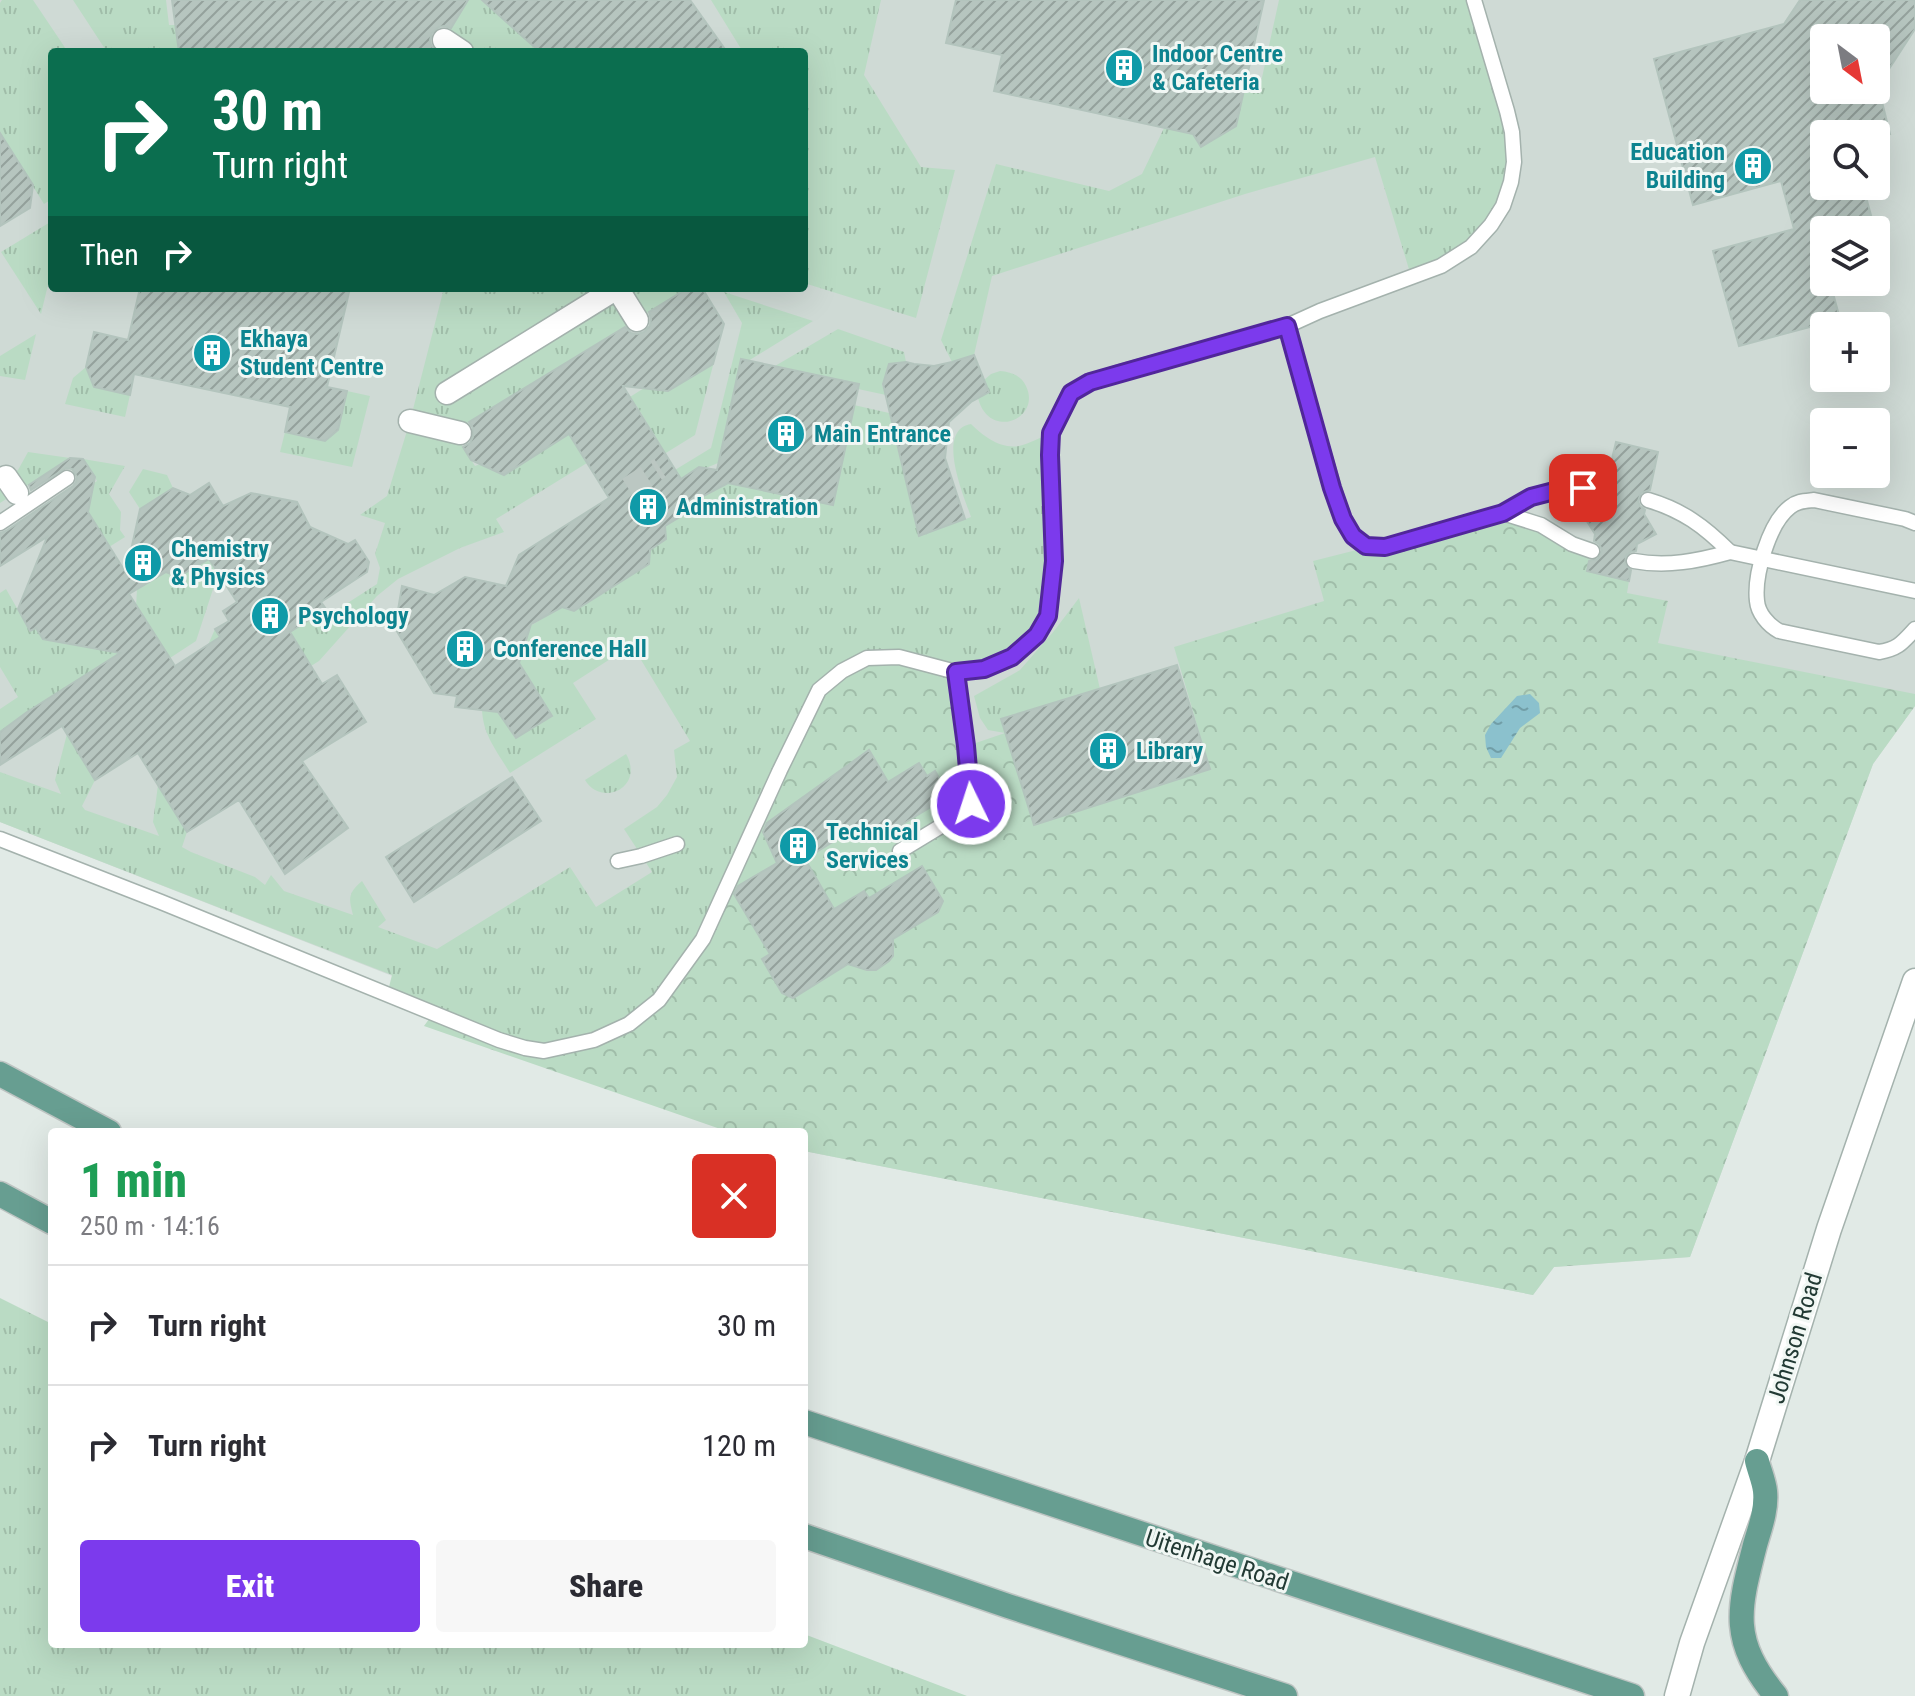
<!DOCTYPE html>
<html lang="en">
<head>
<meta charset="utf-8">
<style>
	:root { --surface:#fff; --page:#f7f7f7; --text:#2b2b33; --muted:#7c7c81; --line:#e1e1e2; --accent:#7c3aed }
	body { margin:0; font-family:"Roboto Condensed",sans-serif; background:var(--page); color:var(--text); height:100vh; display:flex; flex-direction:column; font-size:30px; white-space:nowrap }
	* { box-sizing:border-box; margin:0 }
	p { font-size:26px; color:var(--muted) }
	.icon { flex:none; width:44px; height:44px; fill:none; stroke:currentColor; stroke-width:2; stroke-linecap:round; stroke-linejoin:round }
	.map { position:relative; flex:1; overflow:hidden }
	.panel { position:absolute; left:48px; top:1128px; width:760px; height:520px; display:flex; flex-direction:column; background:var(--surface); border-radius:8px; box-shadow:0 8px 32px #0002 }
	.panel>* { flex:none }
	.top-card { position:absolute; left:48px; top:48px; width:760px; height:244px; border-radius:8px; box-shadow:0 8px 32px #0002; background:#0b6e4f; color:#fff; overflow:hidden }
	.needle { width:52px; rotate:148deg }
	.fabs { position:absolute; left:1810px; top:24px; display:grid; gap:16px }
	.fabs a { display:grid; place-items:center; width:80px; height:80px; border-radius:8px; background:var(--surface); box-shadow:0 8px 32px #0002; font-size:40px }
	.pin { position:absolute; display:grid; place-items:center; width:68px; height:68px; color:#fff; margin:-34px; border-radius:16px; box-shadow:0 4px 12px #0006 }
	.me { position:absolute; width:88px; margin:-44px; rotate:356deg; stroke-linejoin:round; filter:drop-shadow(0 0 6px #0008) }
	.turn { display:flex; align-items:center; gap:28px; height:168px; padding:0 32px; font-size:36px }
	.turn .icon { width:104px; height:104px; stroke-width:2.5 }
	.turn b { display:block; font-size:56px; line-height:68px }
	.then { display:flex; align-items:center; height:76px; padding:0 32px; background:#0003; gap:16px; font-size:30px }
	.round { display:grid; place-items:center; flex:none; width:84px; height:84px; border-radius:8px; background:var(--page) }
	.head { display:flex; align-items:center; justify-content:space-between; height:136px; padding:0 32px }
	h1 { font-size:48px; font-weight:800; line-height:60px; color:#1e9e55 }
	.action { display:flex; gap:16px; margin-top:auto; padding:16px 32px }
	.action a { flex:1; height:92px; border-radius:8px; background:var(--accent); color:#fff; font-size:32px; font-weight:800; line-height:92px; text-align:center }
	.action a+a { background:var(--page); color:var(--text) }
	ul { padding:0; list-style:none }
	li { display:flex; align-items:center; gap:24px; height:120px; padding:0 32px; border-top:2px solid var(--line) }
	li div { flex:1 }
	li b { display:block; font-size:30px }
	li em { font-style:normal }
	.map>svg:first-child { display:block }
	.built { fill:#cfdad5; fill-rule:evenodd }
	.grass { fill:url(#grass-tufts) }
	.park { fill:url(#park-crowns) }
	.water { fill:url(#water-ripples) }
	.building { fill:url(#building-hatch); stroke:#b3c4bd; stroke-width:2; fill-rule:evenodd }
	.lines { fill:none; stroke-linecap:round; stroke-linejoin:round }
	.pedestrian-tunnel { stroke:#bbc7c2; stroke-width:22; stroke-dasharray:22 11; stroke-linecap:butt }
	.service-casing { stroke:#a4b2ad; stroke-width:17 }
	.pedestrian-casing { stroke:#a4b2ad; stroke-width:25 }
	.tertiary-casing { stroke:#a4b2ad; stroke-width:27 }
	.primary-casing { stroke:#bdc4c2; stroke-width:27 }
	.service { stroke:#fff; stroke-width:14 }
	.pedestrian { stroke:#fff; stroke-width:22 }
	.tertiary { stroke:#fff; stroke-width:24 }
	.primary { stroke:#679e91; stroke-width:24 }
	.route-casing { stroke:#51269a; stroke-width:20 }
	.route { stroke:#7c3aed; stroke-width:14 }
	.labels { text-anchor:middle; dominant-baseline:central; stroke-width:6; stroke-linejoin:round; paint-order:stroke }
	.culture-label { font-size:24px; font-weight:bold; fill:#0d838f; stroke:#f1f7f4; text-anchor:start }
	.street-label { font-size:24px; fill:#223a34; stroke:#f1f7f4 }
</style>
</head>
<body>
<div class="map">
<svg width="1915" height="1696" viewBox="0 0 1915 1696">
	<defs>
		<pattern id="grass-tufts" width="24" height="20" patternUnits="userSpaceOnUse" patternTransform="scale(2)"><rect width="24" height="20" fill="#badbc4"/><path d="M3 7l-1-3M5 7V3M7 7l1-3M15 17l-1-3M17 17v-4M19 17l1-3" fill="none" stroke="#a0bda9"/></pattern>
		<pattern id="park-crowns" width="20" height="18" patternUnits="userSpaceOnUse" patternTransform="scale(2)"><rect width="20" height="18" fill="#badbc4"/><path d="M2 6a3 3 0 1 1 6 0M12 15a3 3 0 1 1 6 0" fill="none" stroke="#a0bda9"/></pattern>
		<pattern id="water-ripples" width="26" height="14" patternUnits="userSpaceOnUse" patternTransform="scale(2)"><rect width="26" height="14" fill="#8bc1cd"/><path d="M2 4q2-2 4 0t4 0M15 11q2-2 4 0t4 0" fill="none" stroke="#719ea7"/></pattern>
		<pattern id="building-hatch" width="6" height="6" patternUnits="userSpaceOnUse" patternTransform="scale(2)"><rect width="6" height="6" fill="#b6c5bf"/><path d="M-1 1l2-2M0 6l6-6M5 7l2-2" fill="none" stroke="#94a19c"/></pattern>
	</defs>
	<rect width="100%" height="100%" fill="#e1eae6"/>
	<!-- built -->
	<path class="built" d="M 0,0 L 1915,0 L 1915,706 L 1873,764 L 1690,1257 L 1554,1267 L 1533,1295 L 804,1151 L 804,1132 L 451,999 L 0,822 ZM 1824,38 L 1876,38 L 1876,90 L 1824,90 ZM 52,52 L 804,52 L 804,288 L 52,288 ZM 1824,134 L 1876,134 L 1876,186 L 1824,186 ZM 1824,230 L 1876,230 L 1876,282 L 1824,282 ZM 1824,326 L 1876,326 L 1876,378 L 1824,378 ZM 1824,422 L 1876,422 L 1876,474 L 1824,474 Z"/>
	<!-- grass -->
	<g class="grass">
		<path d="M 2,0 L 33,0 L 68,52 L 52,52 L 52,199 L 44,204 L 16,159 L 0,162 L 0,3 Z"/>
		<path d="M 73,0 L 166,0 L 169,25 L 175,25 L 179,52 L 107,52 Z"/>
		<path d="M 404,0 L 481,0 L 540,52 L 436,52 L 450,28 Z"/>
		<path d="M 711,0 L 881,0 L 864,75 L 921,167 L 955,170 L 916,318 L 804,283 L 804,52 L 743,52 Z"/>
		<path d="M 1279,0 L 1474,0 L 1507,111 L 1511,182 L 1471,247 L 1411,276 L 1375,157 L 1245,194 L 992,276 L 974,355 L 952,362 L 941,340 L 996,164 L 1109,191 L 1142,174 L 1164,128 L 1170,98 L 1201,146 L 1214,107 L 1239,112 L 1247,80 L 1261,82 Z"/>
		<path d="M 52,221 L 52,268 L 41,314 L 1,252 Z"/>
		<path d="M 444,288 L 688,288 L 462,426 L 458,439 L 475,466 L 590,421 L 575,444 L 587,463 L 496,519 L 504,532 L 460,548 L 398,579 L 377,596 L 319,661 L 258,699 L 208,645 L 215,629 L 304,656 L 290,632 L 325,609 L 329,615 L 377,584 L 380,568 L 375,554 L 385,523 L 360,515 L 387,496 L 410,421 Z"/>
		<path d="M 724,292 L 813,321 L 748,361 L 741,359 L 718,463 L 706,468 L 699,467 L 671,485 L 665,476 L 711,448 L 742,323 Z"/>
		<path d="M 838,329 L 904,352 L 906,362 L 889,364 L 882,385 L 886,395 L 858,389 L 858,384 L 775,366 Z"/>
		<path d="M 36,334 L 25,380 L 0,376 L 0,356 Z"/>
		<path d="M 718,346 L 695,435 L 661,456 L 660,444 L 636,405 L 622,402 L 652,383 Z"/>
		<path d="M 86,367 L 94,387 L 130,395 L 125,417 L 65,404 L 73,378 Z"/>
		<path d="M 1000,371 C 1011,372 1021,375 1026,386 C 1042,419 989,441 978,398 L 989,392 L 984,380 L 991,374 Z"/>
		<path d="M 347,391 L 370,396 L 352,467 L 280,452 L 285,432 L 324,441 L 338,431 Z"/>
		<path d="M 854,405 L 889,413 L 919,536 L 971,517 C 964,496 935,430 971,424 C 983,436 1000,449 1019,446 C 1028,444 1042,437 1051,433 L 1048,616 L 1012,657 L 956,672 L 703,939 L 629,1024 L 544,1051 L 387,995 L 392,975 L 0,822 L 0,772 L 61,794 L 55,780 L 67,734 L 95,780 L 82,806 L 85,810 L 159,836 L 153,822 L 158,785 L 187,832 L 182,847 L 191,852 L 255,877 L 265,885 L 271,875 L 284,891 L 353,915 C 349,899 347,894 362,881 L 386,920 L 378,927 L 437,949 L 570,867 L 596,907 L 652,872 L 624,829 L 657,807 L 667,795 L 677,777 L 674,750 L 690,741 L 632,645 L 573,683 L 596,719 L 510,773 C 489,739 478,728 483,686 L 515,738 L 552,716 L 519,663 L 530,626 L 562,607 L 574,611 L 649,564 L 650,549 L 666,539 L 665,526 L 687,512 L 681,502 Z"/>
		<path d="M 28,452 L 70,458 L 0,503 L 0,481 L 18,470 Z"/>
		<path d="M 83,459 L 125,466 L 109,494 L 121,512 L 120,530 L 125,537 L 74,569 L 88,512 L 86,488 L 97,481 Z"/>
		<path d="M 143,469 L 167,475 L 173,488 L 140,509 L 129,492 Z"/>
		<path d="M 214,556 L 217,577 L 196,641 L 170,658 L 153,632 L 27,712 L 0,732 L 0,709 L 18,697 L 0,667 L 0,593 L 6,589 L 30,631 L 36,628 L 43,639 L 57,642 L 100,614 L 136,607 L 137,589 L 166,572 L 178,577 Z"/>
		<path d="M 1079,598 L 1100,689 L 1001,719 L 1005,733 L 988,730 L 980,718 L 974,696 L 1020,670 L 1054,631 Z"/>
		<path d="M 626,754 C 645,787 602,808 585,780 Z"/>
		<path d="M 0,1298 L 52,1324 L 52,1644 L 804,1644 L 804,1634 L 967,1696 L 0,1696 Z"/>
	</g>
	<!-- park -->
	<path class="park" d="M 1503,513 L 1592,551 L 1587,571 L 1629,581 L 1627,593 L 1668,601 L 1658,643 L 1915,694 L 1915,706 L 1873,764 L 1690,1257 L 1554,1267 L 1533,1295 L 804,1151 L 804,1132 L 729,1132 L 424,1026 L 432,1015 L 544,1051 L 629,1025 L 683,969 L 819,690 L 867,658 L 956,672 L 967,746 L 1005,733 L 1034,824 L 1210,769 L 1174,647 L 1324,601 L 1313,561 Z"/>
	<!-- water -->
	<path class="water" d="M 1530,694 L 1539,703 L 1540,713 L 1520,728 L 1501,758 L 1491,758 L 1486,747 L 1485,735 L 1491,724 L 1517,696 Z"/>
	<!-- building -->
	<g class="building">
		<path d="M 172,0 L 468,0 L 451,28 L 444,26 L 439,27 L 432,33 L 430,40 L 431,45 L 436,52 L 179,52 Z"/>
		<path d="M 482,0 L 690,0 L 727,52 L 540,52 Z"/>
		<path d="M 956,0 L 1264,0 L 1236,126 L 1201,147 L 1193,134 L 994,91 L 1002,55 L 946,43 Z"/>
		<path d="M 1800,0 L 1915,0 L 1915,29 L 1876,89 L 1876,38 L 1824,38 L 1824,90 L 1879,90 L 1890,134 L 1824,134 L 1824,186 L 1863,186 L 1875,230 L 1824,230 L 1824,282 L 1830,282 L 1840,319 L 1739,346 L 1713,251 L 1794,229 L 1781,181 L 1693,205 L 1654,59 L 1784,24 Z"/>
		<path d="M 0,133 L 33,185 L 30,208 L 0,226 Z"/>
		<path d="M 140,288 L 350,288 L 327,387 L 347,391 L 338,430 L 325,441 L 285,432 L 290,407 L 134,374 L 130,395 L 94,387 L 86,367 L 94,332 L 128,340 Z"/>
		<path d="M 688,288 L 702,288 L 724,324 L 713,364 L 668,391 L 623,386 L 681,479 L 699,467 L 717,470 L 741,359 L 859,384 L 833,505 L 728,483 L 684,506 L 688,512 L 665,526 L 666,539 L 650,550 L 649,564 L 574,611 L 562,607 L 531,624 L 519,663 L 552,716 L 516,738 L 498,712 L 455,707 L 457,696 L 434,693 L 395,628 L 402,586 L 434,595 L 465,577 L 506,586 L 519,555 L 609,498 L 569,434 L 504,475 L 471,460 L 463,447 L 470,443 L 473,437 L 473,428 L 469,422 L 625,327 L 631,333 L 637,334 L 644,332 L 650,326 L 651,319 L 649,312 Z"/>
		<path d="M 974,355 L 989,392 L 971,402 L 949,422 L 945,458 L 965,519 L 919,536 L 883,384 L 889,364 L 906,362 L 914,364 L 934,366 L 952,362 Z"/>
		<path d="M 1616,442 L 1658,452 L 1650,490 L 1641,493 L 1638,501 L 1640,506 L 1645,510 L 1644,514 L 1656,534 L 1637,544 L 1636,551 L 1630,552 L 1626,556 L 1625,564 L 1631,570 L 1629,581 L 1587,571 L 1589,561 L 1598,559 L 1602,550 L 1599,544 L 1594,541 L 1595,534 L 1583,515 L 1602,503 L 1603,500 L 1608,499 L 1614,495 L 1614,487 L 1607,480 Z"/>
		<path d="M 70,458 L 83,459 L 95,477 L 88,512 L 126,573 L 140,509 L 173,488 L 190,495 L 209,483 L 223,506 L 251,493 L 297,502 L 310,527 L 348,544 L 355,540 L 369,562 L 367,572 L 321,602 L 326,609 L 290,632 L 322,684 L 337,675 L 366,722 L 302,761 L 348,828 L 285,874 L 239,800 L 187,832 L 138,753 L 95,780 L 62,726 L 0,765 L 0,732 L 27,712 L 120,653 L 43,639 L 36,628 L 30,631 L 18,609 L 47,537 L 0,566 L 0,533 L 6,531 L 73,486 L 76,482 L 77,477 L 72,469 L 66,468 L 31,490 L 29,485 ZM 209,559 L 237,602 L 223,611 L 229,621 L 215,629 L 220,637 L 175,666 L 129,594 L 166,572 L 178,577 Z"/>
		<path d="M 1177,665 L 1210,769 L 1034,825 L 1001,719 Z"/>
		<path d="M 869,750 L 888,782 L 919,763 L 927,776 L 935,771 L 945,788 L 944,799 L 888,833 L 862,824 L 805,859 L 834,909 L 864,891 L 869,898 L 922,866 L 943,901 L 938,912 L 893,939 L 893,956 L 889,961 L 876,970 L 867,970 L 848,964 L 793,998 L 782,993 L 762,959 L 770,954 L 734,894 L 738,886 L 777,863 L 763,832 L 767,823 Z"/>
		<path d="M 512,777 L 541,821 L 414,902 L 386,857 Z"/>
	</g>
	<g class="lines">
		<!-- pedestrian-tunnel -->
		<path class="pedestrian-tunnel" d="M 628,488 L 660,468"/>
		<defs>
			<g id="service">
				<path d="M 1287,326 L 1306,395 L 1343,519 C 1356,542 1358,546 1385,547 L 1503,513 L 1531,497 L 1558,490 L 1583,488 L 1605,490"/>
				<path d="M 1648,500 C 1682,510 1704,526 1730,552"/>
				<path d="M 1503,513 L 1541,525 L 1572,544 L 1592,551"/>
				<path d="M 0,523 L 67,478"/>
				<path d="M 1915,523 L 1905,519 L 1814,500 C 1805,501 1797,501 1790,507 C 1769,523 1754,575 1757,601 C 1758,613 1768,625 1779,631 L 1879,652 C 1898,649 1902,643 1915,629"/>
				<path d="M 1634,561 C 1667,567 1698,561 1730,552 L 1915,591"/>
				<path d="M 0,839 L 161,902 L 499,1040 L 525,1048 L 544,1051 L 594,1040 L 629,1024 L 659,1000 L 703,939 L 780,770 L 819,690 L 842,671 L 867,658 L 899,657 L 956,672 L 984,669 L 1012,657 L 1037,635 L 1048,616 L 1054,561 L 1050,455 L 1051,433 L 1071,393 L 1090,382 L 1117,373 L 1287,326 L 1320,311 L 1441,266 L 1471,247 L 1491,225 L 1503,206 L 1511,182 L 1514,162 L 1512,132 L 1507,111 L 1474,0"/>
				<path d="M 900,851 L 961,814 L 971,804 L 971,789 L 956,672"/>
				<path d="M 618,861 L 641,856 L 677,844"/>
			</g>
			<g id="pedestrian">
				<path d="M 444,40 L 462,52"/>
				<path d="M 617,288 L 637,320"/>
				<path d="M 447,393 L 617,288"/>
				<path d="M 410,421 L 460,433"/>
				<path d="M 6,477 L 17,493"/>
			</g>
			<path id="tertiary" d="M 1677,1696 L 1692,1643 L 1757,1461 L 1829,1229 L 1915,981"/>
			<g id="primary">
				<path d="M 0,1074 L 109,1132"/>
				<path d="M 0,1194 L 52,1222"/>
				<path d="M 804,1422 L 1632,1696"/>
				<path d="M 1757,1461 C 1759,1470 1764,1481 1765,1491 C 1767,1509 1760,1528 1755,1545 C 1738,1611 1730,1640 1776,1696"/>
				<path d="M 804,1536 L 1008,1606 L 1285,1696"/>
			</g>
		</defs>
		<!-- service casing -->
		<use href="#service" class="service-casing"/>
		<!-- pedestrian casing -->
		<use href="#pedestrian" class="pedestrian-casing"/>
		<!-- tertiary casing -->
		<use href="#tertiary" class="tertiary-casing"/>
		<!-- primary casing -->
		<use href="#primary" class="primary-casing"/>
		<!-- service -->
		<use href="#service" class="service"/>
		<!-- pedestrian -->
		<use href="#pedestrian" class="pedestrian"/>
		<!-- tertiary -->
		<use href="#tertiary" class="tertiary"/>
		<!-- primary -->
		<use href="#primary" class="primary"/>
	</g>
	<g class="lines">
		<defs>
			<path id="route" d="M 971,804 L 966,746 L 956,672 L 984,669 L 1012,657 L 1037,635 L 1048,616 L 1054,561 L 1050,455 L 1051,433 L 1071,393 L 1090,382 L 1287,326 L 1332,488 L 1343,519 L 1353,536 L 1366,546 L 1385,547 L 1503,513 L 1531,497 L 1558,490 L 1583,488"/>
		</defs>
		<!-- route casing -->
		<use href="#route" class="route-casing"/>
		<!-- route -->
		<use href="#route" class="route"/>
	</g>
	<!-- icons -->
	<defs>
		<symbol id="building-disc" viewBox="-11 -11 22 22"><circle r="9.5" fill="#0f9aa8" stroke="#f1f7f4"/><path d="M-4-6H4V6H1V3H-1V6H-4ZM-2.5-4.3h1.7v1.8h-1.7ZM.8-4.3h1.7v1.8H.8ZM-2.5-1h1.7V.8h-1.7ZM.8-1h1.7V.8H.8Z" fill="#fff"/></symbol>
	</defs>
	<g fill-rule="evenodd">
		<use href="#building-disc" x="1102" y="46" width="44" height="44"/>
		<use href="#building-disc" x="1731" y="144" width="44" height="44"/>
		<use href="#building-disc" x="190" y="331" width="44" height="44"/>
		<use href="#building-disc" x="764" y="412" width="44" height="44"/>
		<use href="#building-disc" x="626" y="485" width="44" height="44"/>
		<use href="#building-disc" x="121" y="541" width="44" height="44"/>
		<use href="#building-disc" x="248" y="594" width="44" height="44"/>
		<use href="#building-disc" x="443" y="627" width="44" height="44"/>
		<use href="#building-disc" x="1086" y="729" width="44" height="44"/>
		<use href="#building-disc" x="776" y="824" width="44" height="44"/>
	</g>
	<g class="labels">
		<!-- culture labels -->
		<g class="culture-label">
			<text x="1152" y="54">Indoor Centre<tspan x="1152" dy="28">&amp; Cafeteria</tspan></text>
			<text x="1725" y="152" text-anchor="end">Education<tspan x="1725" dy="28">Building</tspan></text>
			<text x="240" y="339">Ekhaya<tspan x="240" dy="28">Student Centre</tspan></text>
			<text x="814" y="434">Main Entrance</text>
			<text x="676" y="507">Administration</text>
			<text x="171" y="549">Chemistry<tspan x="171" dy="28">&amp; Physics</tspan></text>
			<text x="298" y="616">Psychology</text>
			<text x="493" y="649">Conference Hall</text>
			<text x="1136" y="751">Library</text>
			<text x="826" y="832">Technical<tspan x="826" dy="28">Services</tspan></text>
		</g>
		<!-- street labels -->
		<g class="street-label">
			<text transform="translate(1795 1338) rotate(-73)">Johnson Road</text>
			<text transform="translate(1217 1560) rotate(18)">Uitenhage Road</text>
		</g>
	</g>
</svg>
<div class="fabs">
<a><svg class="needle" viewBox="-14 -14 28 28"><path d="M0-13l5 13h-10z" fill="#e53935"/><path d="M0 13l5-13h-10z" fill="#7c7c81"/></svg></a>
<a><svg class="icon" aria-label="search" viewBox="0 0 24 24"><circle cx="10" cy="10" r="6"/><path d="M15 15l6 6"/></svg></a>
<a><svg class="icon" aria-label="layers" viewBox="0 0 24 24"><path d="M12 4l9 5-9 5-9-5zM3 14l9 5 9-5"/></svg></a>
<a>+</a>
<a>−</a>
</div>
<div class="pin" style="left:1583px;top:488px;background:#d93025"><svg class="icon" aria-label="arrive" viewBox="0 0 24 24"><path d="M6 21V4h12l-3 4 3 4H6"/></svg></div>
<svg class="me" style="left:971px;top:804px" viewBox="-20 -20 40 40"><circle r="17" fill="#7c3aed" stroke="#fff" stroke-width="3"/><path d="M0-11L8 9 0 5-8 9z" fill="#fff"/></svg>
<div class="top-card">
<div class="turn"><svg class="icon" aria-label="right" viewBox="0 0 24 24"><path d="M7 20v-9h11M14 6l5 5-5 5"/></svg><div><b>30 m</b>Turn right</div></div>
<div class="then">Then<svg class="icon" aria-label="right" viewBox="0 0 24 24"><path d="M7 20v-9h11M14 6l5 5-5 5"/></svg></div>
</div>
<section class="panel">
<div class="head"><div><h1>1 min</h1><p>250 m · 14:16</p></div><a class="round" style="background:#d93025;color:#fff"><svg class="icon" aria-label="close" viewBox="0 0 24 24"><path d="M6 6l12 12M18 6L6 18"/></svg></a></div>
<ul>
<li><svg class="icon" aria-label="right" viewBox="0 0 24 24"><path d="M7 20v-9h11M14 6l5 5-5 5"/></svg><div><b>Turn right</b></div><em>30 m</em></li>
<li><svg class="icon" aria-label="right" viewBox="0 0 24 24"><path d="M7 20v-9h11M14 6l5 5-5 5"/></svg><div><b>Turn right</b></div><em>120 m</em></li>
</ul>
<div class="action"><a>Exit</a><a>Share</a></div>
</section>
</div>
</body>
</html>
